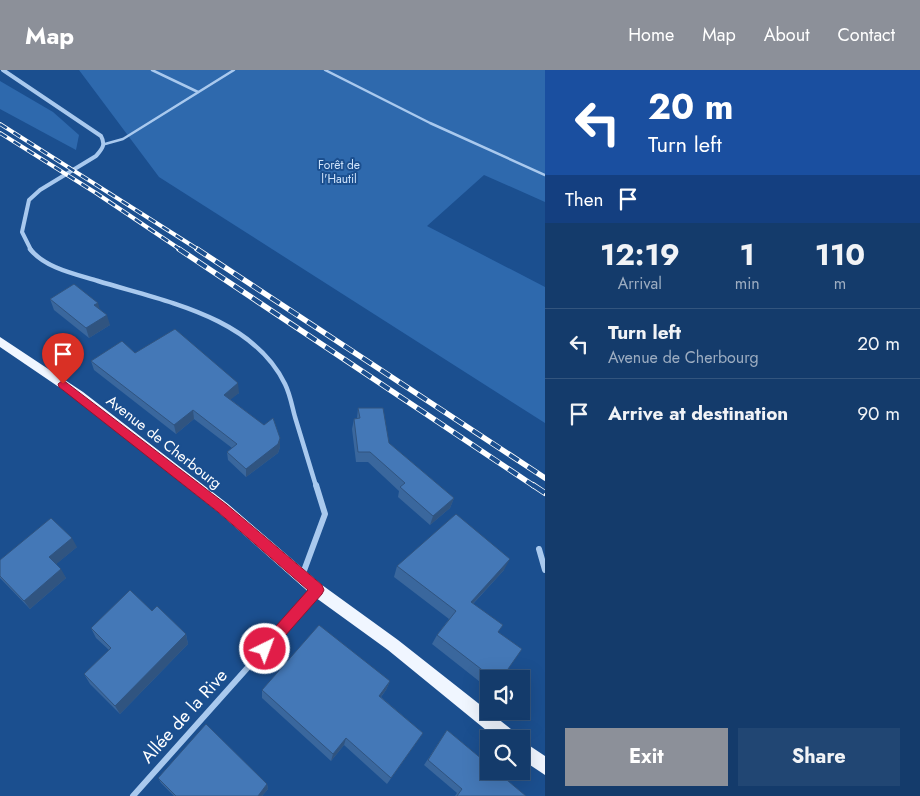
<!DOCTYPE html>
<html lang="en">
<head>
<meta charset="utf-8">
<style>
	:root { --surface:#143b6b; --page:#214673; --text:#f1f3f6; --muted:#9dadc1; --line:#33557e; --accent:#8c9099 }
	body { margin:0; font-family:Jost,sans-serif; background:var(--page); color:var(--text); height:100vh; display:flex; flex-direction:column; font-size:19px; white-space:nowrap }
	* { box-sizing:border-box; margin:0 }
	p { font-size:16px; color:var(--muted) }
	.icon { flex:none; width:28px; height:28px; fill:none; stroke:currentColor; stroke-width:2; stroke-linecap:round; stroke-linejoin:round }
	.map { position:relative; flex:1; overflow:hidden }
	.drawer { display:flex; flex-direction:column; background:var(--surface); width:375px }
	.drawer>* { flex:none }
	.top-card { background:#1a4fa0; color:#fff; overflow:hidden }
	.fabs { position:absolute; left:480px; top:600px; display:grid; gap:10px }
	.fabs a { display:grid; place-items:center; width:50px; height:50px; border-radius:0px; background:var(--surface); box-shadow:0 5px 20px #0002,0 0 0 1px var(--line); font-size:25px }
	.pin { position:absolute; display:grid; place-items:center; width:42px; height:42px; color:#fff; margin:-51px -21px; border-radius:50% 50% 50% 0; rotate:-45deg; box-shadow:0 0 5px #0007 }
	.pin .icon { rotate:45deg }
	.me { position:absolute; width:55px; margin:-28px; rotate:42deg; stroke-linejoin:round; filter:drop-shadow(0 0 4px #0008) }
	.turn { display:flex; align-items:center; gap:18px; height:105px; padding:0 20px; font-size:22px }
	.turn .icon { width:65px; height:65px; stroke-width:2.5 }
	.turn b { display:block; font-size:35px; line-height:42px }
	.then { display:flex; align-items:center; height:48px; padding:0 20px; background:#0003; gap:10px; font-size:19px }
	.eta { display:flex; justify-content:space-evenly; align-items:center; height:85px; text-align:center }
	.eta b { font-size:30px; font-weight:700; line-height:35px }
	.cta { display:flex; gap:10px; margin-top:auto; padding:10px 20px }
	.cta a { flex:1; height:58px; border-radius:0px; background:var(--accent); color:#fff; font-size:20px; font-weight:700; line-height:58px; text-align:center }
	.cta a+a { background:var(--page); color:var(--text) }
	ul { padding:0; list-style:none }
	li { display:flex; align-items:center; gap:15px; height:70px; padding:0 20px; border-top:1px solid var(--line) }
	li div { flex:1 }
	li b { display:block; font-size:19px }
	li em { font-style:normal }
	header { display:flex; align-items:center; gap:30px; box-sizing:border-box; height:70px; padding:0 25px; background:var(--accent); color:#fff }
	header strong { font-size:24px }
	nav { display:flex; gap:28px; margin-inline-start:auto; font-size:18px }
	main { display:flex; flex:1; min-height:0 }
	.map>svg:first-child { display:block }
	.green { fill:#2e69ad }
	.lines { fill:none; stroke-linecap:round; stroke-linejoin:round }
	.service { stroke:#a9c9ee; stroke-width:2.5 }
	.minor-far2 { stroke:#a9c9ee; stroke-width:4 }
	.minor-far1 { stroke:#a9c9ee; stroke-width:4.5 }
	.minor { stroke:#a9c9ee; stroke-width:6 }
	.primary { fill:#f0f6ff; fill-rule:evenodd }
	.rail-far2-casing { stroke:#fff; stroke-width:4 }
	.rail-far1-casing { stroke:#fff; stroke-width:5.5 }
	.rail-casing { stroke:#fff; stroke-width:6 }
	.rail-far2 { stroke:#1b4f8f; stroke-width:2.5; stroke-dasharray:8; stroke-linecap:butt }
	.rail-far1 { stroke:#1b4f8f; stroke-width:4; stroke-dasharray:11; stroke-linecap:butt }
	.rail { stroke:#1b4f8f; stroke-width:4.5; stroke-dasharray:14; stroke-linecap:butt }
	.wall { fill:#3a679d }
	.shaded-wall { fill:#305480 }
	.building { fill:#4478b7; stroke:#305480 }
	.route { fill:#e11d48; stroke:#92132f }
	.labels { text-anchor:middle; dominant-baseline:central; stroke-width:4; stroke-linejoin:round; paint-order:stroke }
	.far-park-label { font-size:12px; fill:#cfe3fa; stroke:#1b4f8f }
	.street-label { font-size:15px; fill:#fff; stroke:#1b4f8f }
	.near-street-label { font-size:18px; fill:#fff; stroke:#1b4f8f }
</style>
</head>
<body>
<header>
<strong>Map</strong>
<nav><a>Home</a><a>Map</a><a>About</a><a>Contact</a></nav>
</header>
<main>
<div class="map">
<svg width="545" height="726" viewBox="0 0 545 726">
	<rect width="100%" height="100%" fill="#1b4f8f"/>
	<!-- green -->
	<g class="green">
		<path d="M 79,0 L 545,0 L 545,132 L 484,105 L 427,156 L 545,217 L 545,353 L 159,107 Z"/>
		<path d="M 0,11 L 53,42 L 79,65 L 76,80 L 0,39 Z"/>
	</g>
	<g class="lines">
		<!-- service -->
		<g class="service">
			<path d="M 152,0 L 198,22"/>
			<path d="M 325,0 L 430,53 L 545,105"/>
			<path d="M 105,74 L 123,69 L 234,0"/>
		</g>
		<!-- minor-far2 -->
		<path class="minor-far2" d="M 3,0 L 101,66 C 106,75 102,79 96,86 L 40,120 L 29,130 L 22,162 L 31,180"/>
		<!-- minor-far1 -->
		<path class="minor-far1" d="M 30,179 C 45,198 75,204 98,211 C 163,231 252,246 285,314 C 290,324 292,336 295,347 C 302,370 309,393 316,416"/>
		<!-- minor -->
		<g class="minor">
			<path d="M 539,479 L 545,500"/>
			<path d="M 302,506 L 325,444 L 316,415"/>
			<path d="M 133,726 L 316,521"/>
		</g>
		<!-- primary -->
		<g class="primary">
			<path d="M 0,267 L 83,322 L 228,434 L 322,515 L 398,570 L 516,663 L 518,669 L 497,669 L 388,580 L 312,525 L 218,442 L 75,328 L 0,277 Z"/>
			<path d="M 521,670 L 545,686 L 545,705 L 521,689 Z"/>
		</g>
		<defs>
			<g id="rail-far2">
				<path d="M 0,54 L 199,180"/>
				<path d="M 0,63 L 96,123 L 181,180"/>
			</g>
			<g id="rail-far1">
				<path d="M 179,179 L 534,416"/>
				<path d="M 197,179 L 545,408"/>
			</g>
			<path id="rail" d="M 533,415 L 545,423"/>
		</defs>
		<!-- rail-far2 casing -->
		<use href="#rail-far2" class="rail-far2-casing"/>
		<!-- rail-far1 casing -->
		<use href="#rail-far1" class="rail-far1-casing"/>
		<!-- rail casing -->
		<use href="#rail" class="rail-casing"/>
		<!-- rail-far2 -->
		<use href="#rail-far2" class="rail-far2"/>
		<!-- rail-far1 -->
		<use href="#rail-far1" class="rail-far1"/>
		<!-- rail -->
		<use href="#rail" class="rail"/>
	</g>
	<!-- wall -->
	<g class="wall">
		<path d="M 50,229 L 100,240 L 110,255 L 89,268 L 54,240 Z"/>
		<path d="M 135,283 L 239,323 L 230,329 L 280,368 L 280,377 L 278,383 L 246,407 L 228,390 L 227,382 L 232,378 L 194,349 L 176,364 L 94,300 L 91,291 Z"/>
		<path d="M 358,338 L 389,373 L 454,428 L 450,438 L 430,455 L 398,427 L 399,421 L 368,392 L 356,392 L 352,359 L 354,349 L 357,348 Z"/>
		<path d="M 77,477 L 56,494 L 66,508 L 30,539 L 0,508 L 0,490 Z"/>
		<path d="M 397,496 L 504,500 L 473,534 L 498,562 L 501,609 L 489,609 L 489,619 L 432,574 L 437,565 L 449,549 L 394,507 Z"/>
		<path d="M 152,541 L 186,564 L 188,574 L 120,644 L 90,614 L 84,604 L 109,580 L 96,568 L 91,558 Z"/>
		<path d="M 390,611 L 386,620 L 381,627 L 423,663 L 387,714 L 344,675 L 331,691 L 262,628 L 262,620 Z"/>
		<path d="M 447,660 L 526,726 L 455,726 L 457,723 L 424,695 Z"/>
		<path d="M 158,708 L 267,714 L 268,719 L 262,726 L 174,726 L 161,713 Z"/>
	</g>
	<!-- shaded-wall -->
	<g class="shaded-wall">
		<path d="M 98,233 L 101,243 L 94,235 Z"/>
		<path d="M 107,245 L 110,255 L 89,268 L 86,258 Z"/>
		<path d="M 238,313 L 239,323 L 225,334 L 224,325 Z"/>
		<path d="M 193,340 L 194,349 L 176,364 L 174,355 Z"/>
		<path d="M 280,368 L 280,377 L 278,383 L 246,407 L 246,399 Z"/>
		<path d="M 454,428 L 450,438 L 430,455 L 433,446 Z"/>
		<path d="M 72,468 L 77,477 L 54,496 L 49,487 Z"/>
		<path d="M 510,489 L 504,500 L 465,542 L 471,532 Z"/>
		<path d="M 61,499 L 66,508 L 30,539 L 24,531 Z"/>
		<path d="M 186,564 L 188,574 L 120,644 L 115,636 Z"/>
		<path d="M 390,611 L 386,620 L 375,634 L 379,626 Z"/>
		<path d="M 346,668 L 344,675 L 331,691 L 333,684 Z"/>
		<path d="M 267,714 L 268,719 L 262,726 L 258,726 Z"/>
	</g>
	<!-- building -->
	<g class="building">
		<path d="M 74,214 L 98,233 L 94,235 L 107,245 L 86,258 L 50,229 Z"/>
		<path d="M 175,259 L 238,313 L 224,325 L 264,355 L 273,348 L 280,368 L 278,374 L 246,399 L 227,382 L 237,374 L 193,340 L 174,355 L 91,291 L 122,271 L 135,283 Z"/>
		<path d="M 358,338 L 383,338 L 389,373 L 454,428 L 433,446 L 400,417 L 405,413 L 370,382 L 358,382 L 354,349 L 360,348 Z"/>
		<path d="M 456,444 L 510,489 L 471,532 L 503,555 L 498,562 L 522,579 L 501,609 L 494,609 L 437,565 L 456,541 L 397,496 Z"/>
		<path d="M 51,448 L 72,468 L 49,487 L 61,499 L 24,531 L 0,506 L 0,490 Z"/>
		<path d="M 130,520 L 152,541 L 157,536 L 186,564 L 115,636 L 84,604 L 111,578 L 91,558 Z"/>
		<path d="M 319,555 L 390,611 L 379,626 L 423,663 L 391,708 L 346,668 L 333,684 L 262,620 Z"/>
		<path d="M 206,654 L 267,714 L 258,726 L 176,726 L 158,708 Z"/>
		<path d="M 447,660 L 489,695 L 489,701 L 496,701 L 526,726 L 457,726 L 462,719 L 428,690 Z"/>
	</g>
	<!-- route -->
	<path class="route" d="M 63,310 L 227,435 L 322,515 L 324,520 L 322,524 L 270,583 L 265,586 L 260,583 L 258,579 L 260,574 L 308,520 L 218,442 L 59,317 L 58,314 Z"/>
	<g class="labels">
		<!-- far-park labels -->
		<g class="far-park-label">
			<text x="339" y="95">Forêt de<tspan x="339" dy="14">l'Hautil</tspan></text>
		</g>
		<!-- street labels -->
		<g class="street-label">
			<text transform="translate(164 372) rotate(38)">Avenue de Cherbourg</text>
		</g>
		<!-- near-street labels -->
		<g class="near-street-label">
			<text transform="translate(184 646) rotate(-48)">Allée de la Rive</text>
		</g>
	</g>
</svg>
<div class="fabs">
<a><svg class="icon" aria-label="sound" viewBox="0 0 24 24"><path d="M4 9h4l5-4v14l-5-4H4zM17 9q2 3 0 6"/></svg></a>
<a><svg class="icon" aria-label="search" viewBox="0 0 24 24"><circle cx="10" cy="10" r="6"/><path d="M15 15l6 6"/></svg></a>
</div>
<div class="pin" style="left:63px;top:314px;background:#d93025"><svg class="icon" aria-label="arrive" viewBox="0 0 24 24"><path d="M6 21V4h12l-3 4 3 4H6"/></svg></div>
<svg class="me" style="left:265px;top:579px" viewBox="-20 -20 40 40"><circle r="17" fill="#e11d48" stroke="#fff" stroke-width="3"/><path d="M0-11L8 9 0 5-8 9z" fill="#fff"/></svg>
</div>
<section class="drawer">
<div class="top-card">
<div class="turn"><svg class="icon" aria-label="left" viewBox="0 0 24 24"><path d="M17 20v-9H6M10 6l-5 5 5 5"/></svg><div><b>20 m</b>Turn left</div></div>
<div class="then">Then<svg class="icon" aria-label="arrive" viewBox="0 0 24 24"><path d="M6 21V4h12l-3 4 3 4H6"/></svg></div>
</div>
<div class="eta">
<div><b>12:19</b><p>Arrival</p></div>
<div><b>1</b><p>min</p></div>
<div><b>110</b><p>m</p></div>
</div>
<ul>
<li><svg class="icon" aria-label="left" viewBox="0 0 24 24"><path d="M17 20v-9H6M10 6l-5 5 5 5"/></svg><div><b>Turn left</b><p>Avenue de Cherbourg</p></div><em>20 m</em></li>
<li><svg class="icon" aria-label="arrive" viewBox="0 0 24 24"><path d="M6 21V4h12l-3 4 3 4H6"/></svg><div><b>Arrive at destination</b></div><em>90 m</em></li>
</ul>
<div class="cta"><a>Exit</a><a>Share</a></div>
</section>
</main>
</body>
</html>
